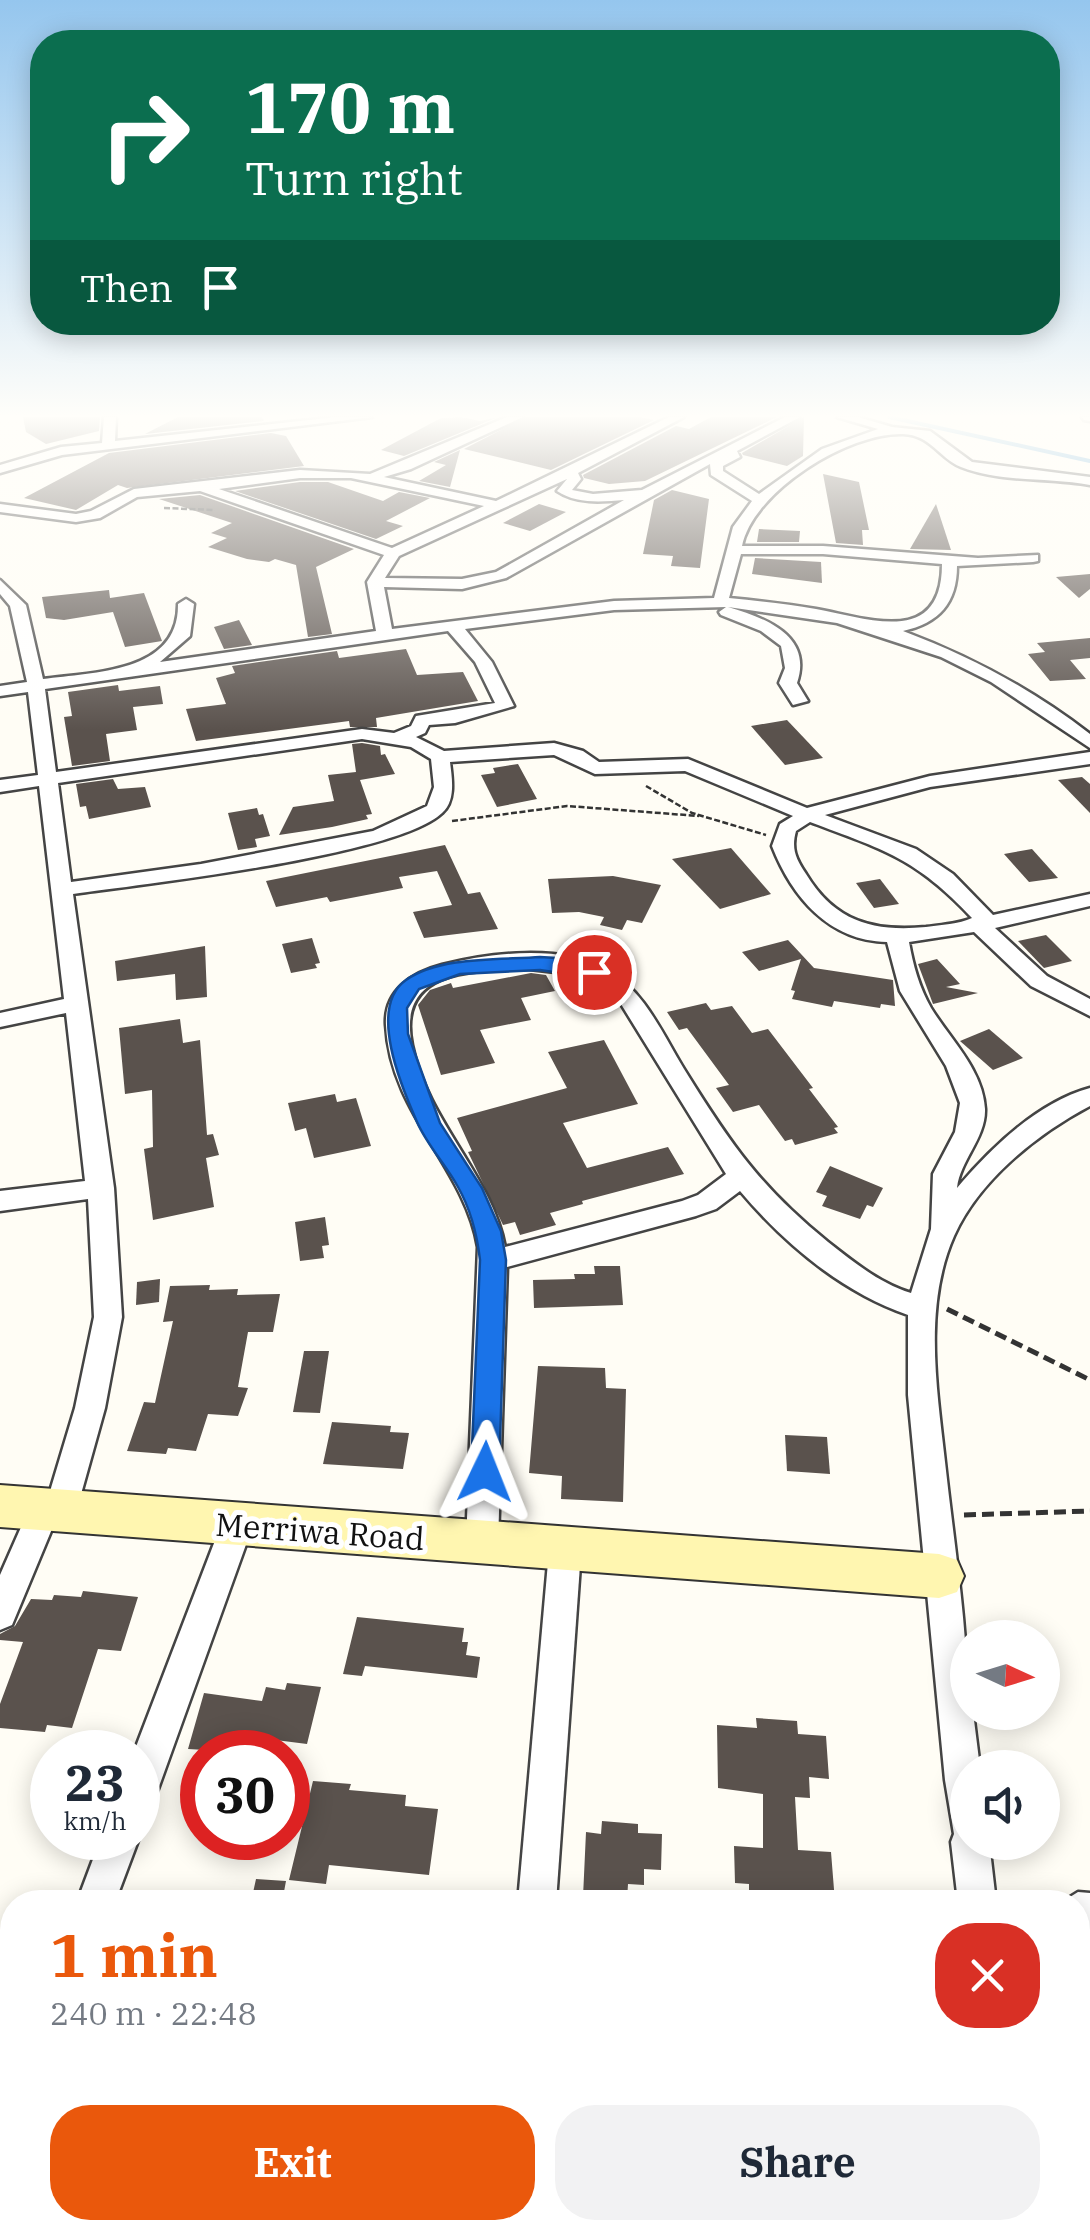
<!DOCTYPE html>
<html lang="en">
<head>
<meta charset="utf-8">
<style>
	:root { --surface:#fff; --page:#f2f2f3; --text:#1f2937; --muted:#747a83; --accent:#ea580c }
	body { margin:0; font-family:"IBM Plex Serif",serif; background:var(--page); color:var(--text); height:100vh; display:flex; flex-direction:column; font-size:38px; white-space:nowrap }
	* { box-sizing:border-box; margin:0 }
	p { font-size:32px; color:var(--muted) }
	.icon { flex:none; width:55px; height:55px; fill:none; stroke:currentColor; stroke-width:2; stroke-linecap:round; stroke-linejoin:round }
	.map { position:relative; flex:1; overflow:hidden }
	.panel { position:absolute; left:0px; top:1890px; width:1090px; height:350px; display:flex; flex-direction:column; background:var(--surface); border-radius:40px 40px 0 0; box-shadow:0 5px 25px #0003 }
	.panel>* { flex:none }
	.top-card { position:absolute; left:30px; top:30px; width:1030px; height:305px; border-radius:40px; box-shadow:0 5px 25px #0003; background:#0b6e4f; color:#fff; overflow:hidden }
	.needle { width:65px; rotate:94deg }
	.buttons { position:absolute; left:950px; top:1620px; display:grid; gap:20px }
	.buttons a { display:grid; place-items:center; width:110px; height:110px; border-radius:50%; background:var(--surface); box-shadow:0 5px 25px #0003; font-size:50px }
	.speed { position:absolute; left:30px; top:1730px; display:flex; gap:20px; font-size:50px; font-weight:700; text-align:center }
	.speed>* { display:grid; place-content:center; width:130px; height:130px; border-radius:50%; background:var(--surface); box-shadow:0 5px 25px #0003; line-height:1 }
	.speed small { font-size:25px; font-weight:400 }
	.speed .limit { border:15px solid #d22; background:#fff; color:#111 }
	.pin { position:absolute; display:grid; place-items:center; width:85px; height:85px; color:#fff; margin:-42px; border:5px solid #fff; border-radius:50%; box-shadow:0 2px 10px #0007 }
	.me { position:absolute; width:110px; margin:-55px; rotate:2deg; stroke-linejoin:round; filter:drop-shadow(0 0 8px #0008) }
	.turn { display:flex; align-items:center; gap:35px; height:210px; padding:0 50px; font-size:45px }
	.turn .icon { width:130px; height:130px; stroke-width:2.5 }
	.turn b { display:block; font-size:70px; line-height:85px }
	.then { display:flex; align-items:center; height:95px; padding:0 50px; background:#0003; gap:20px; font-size:38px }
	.round { display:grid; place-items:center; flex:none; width:105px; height:105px; border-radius:40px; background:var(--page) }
	.summary { display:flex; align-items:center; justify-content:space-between; height:170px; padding:0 50px }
	h1 { font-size:60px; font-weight:700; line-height:75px; color:var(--accent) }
	.action { display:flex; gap:20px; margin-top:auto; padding:20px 50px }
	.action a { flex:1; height:115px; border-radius:40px; background:var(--accent); color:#fff; font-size:40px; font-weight:700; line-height:115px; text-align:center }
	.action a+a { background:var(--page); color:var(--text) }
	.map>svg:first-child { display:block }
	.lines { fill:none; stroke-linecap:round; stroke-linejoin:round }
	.stream { stroke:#3f96cf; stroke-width:4 }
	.building { fill:#5a524d }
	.street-casing { stroke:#444; stroke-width:5 }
	.secondary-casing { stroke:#333; stroke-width:4 }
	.path-far1 { stroke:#333; stroke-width:2.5; stroke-dasharray:6 2.5; stroke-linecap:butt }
	.path { stroke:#333; stroke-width:5; stroke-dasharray:12 6; stroke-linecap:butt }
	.street { fill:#fff; fill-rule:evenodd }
	.secondary { fill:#fff6b0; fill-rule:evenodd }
	.route { fill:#1a73e8; stroke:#114b97; stroke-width:2.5 }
	.labels { text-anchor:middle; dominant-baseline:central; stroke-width:10; stroke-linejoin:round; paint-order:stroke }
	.near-street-label { font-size:32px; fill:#111; stroke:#fff }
</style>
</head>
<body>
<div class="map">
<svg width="1090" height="2240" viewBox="0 0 1090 2240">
	<rect width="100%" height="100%" fill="#fffdf5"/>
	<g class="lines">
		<!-- stream -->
		<path class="stream" d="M 889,417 L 1090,461"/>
	</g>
	<!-- building -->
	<g class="building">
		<path d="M 23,417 L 100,417 L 99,431 L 46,444 L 26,432 Z"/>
		<path d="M 178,417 L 262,417 L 264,421 L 145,434 Z"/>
		<path d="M 461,417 L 480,421 L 498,417 L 404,456 L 381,450 L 441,418 Z"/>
		<path d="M 526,417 L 640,417 L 654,420 L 551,470 L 464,449 Z"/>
		<path d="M 711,417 L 777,417 L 645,481 L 609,484 L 584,478 L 583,475 L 676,426 L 689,429 Z"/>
		<path d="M 804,417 L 803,456 L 787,466 L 743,455 L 742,453 Z"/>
		<path d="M 271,433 L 286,436 L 304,466 L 127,488 L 118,485 L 76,510 L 24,498 L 109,453 Z"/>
		<path d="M 460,450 L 450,487 L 419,481 L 446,465 L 434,462 Z"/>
		<path d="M 823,474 L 859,482 L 869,530 L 862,530 L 863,545 L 836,543 Z"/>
		<path d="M 300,482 L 328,482 L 383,501 L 399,492 L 430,498 L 386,521 L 403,526 L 376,539 L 235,491 Z"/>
		<path d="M 672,490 L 709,499 L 700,568 L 671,566 L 673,556 L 643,554 L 654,500 Z"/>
		<path d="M 200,495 L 354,549 L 316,567 L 332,634 L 308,637 L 296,565 L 275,559 L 269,562 L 247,559 L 208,547 L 227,538 L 211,533 L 232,523 L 159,499 Z"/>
		<path d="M 539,504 L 566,512 L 530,531 L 503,523 Z"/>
		<path d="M 936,504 L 951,550 L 910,549 Z"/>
		<path d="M 759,529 L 800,531 L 799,542 L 757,542 Z"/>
		<path d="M 755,558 L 821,562 L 822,583 L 752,574 Z"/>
		<path d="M 1090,574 L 1090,589 L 1079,598 L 1056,577 Z"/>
		<path d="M 109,590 L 110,598 L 144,593 L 162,641 L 125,647 L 113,612 L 64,620 L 46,618 L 42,597 Z"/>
		<path d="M 239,620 L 252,645 L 224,649 L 214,627 Z"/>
		<path d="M 1090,638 L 1090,658 L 1070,660 L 1086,679 L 1050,681 L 1028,654 L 1045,652 L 1037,643 Z"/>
		<path d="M 406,649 L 417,675 L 463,672 L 478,701 L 376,718 L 377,727 L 350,727 L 349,721 L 196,741 L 186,709 L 226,704 L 216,678 L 235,673 L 232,666 L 337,651 L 339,658 Z"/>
		<path d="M 118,685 L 119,691 L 160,686 L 163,704 L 133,707 L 137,730 L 106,734 L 110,761 L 72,766 L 64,717 L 72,716 L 68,692 Z"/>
		<path d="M 787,720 L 823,758 L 785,765 L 751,726 Z"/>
		<path d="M 362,743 L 380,746 L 381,755 L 385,754 L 395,774 L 360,780 L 372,814 L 366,815 L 368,819 L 332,827 L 279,835 L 293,807 L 334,801 L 328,775 L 356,772 L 352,744 Z"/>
		<path d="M 518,764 L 537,799 L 497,807 L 481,775 L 495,773 L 493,768 Z"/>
		<path d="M 1082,777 L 1090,784 L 1090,813 L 1058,780 Z"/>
		<path d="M 113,779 L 118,789 L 145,787 L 151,807 L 89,819 L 86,806 L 80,807 L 76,784 Z"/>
		<path d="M 257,808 L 259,815 L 263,814 L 270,836 L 255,839 L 257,847 L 238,850 L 228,813 Z"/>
		<path d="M 445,845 L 468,894 L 480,892 L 498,929 L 424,938 L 413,912 L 452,905 L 437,871 L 399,877 L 403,888 L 330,902 L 327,897 L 276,907 L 266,881 Z"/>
		<path d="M 731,848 L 771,894 L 720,909 L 672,859 Z"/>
		<path d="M 1032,849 L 1058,878 L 1029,882 L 1004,854 Z"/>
		<path d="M 613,876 L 661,885 L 642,923 L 627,920 L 622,930 L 600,925 L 604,917 L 579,912 L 552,913 L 548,879 Z"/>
		<path d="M 880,879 L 899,904 L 874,908 L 856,883 Z"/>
		<path d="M 1046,935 L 1072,961 L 1044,968 L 1018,941 Z"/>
		<path d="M 312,938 L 320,963 L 315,964 L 317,968 L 291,973 L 282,944 Z"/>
		<path d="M 788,940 L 814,968 L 893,980 L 895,1006 L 881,1004 L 880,1008 L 834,1001 L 832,1007 L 792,999 L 795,991 L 791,990 L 801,959 L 759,971 L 742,952 Z"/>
		<path d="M 205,946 L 207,997 L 176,1000 L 175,974 L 117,981 L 115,961 Z"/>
		<path d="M 937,959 L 960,984 L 946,987 L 978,993 L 933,1004 L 918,964 Z"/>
		<path d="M 531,973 L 546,975 L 555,991 L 521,998 L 531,1020 L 480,1030 L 495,1063 L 441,1075 L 418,1005 L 430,990 L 451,983 L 453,988 Z"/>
		<path d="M 706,1003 L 711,1010 L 732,1006 L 752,1033 L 768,1029 L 813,1088 L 809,1089 L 838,1127 L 834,1128 L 838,1133 L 795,1145 L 792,1139 L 785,1141 L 759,1105 L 733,1112 L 716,1088 L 729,1085 L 687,1028 L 679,1030 L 667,1012 Z"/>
		<path d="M 180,1019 L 183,1043 L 200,1040 L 207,1135 L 213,1134 L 219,1155 L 206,1158 L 214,1207 L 153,1220 L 144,1149 L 153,1147 L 152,1090 L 125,1094 L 119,1028 Z"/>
		<path d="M 989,1029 L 1023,1058 L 993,1070 L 960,1041 Z"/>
		<path d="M 604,1040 L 638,1104 L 563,1123 L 587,1168 L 668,1147 L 684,1174 L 582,1201 L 583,1204 L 550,1213 L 556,1225 L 520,1235 L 515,1222 L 503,1225 L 468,1152 L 472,1151 L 457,1118 L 567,1088 L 548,1052 Z"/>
		<path d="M 335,1094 L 337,1102 L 356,1098 L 371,1146 L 314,1158 L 306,1128 L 295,1131 L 288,1103 Z"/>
		<path d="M 830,1166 L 883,1188 L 873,1207 L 867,1205 L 860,1219 L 822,1206 L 827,1196 L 816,1192 Z"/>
		<path d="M 325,1217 L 329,1245 L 322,1246 L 324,1258 L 300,1261 L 295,1222 Z"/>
		<path d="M 594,1266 L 620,1266 L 623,1305 L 534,1308 L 533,1280 L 575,1279 L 574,1274 L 595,1274 Z"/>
		<path d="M 160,1279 L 159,1302 L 136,1305 L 137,1282 Z"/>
		<path d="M 210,1285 L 209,1290 L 238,1289 L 237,1295 L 280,1294 L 273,1332 L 248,1332 L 238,1387 L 248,1388 L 238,1416 L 208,1414 L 196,1451 L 168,1448 L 166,1454 L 127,1451 L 144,1402 L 155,1403 L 173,1321 L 163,1322 L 170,1286 Z"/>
		<path d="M 304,1351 L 329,1351 L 320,1413 L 293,1412 Z"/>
		<path d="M 538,1366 L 605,1368 L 606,1388 L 626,1389 L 623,1502 L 561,1499 L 562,1476 L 529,1473 Z"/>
		<path d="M 332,1422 L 391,1426 L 390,1432 L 409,1433 L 403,1469 L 323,1464 Z"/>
		<path d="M 785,1435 L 827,1437 L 830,1474 L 787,1471 Z"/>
		<path d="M 83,1591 L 138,1597 L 121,1651 L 98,1649 L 72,1728 L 47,1725 L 45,1732 L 0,1728 L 0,1704 L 23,1642 L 0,1640 L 0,1634 L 15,1626 L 31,1599 L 52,1600 L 54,1595 L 81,1597 Z"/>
		<path d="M 357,1617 L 464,1628 L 462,1642 L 468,1642 L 466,1655 L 480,1657 L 477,1678 L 365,1666 L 362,1676 L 343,1674 Z"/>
		<path d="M 287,1683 L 321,1687 L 307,1744 L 245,1736 L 240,1752 L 188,1749 L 204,1693 L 262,1701 L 266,1687 L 285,1690 Z"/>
		<path d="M 756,1718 L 797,1721 L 798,1734 L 826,1736 L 829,1779 L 809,1777 L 810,1798 L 795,1797 L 798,1850 L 831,1852 L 835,1902 L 749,1898 L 749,1884 L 735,1883 L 734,1846 L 763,1848 L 763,1794 L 718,1788 L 717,1725 L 757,1728 Z"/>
		<path d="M 313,1781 L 351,1784 L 349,1790 L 406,1795 L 405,1806 L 438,1809 L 429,1875 L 329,1865 L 326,1884 L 289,1880 Z"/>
		<path d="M 602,1821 L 638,1824 L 638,1833 L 662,1834 L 661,1870 L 644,1869 L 644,1885 L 628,1884 L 627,1900 L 583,1897 L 586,1832 L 601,1834 Z"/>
		<path d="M 256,1879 L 286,1881 L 282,1902 L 251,1902 Z"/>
	</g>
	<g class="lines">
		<defs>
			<g id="street">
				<path d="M 104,417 L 116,417 L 115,441 L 336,417 L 372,417 L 62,455 L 0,473 L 0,465 L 61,447 L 102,443 Z"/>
				<path d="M 507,417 L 523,417 L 411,469 L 384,477 L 496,501 L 669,417 L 684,417 L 578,473 L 581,479 L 572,490 L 593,494 L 642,490 L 785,417 L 800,417 L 737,451 L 740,457 L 723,466 L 723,471 L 759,494 L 822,449 L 878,429 L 837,417 L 858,417 L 892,427 L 930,431 L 972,462 L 1090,477 L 1090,485 C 1049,477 1001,483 961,467 C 939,458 931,435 903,434 C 849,432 753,491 742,546 L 823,546 L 978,558 L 1038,555 L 1038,561 L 1033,562 L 957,566 C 957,603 939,623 903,631 C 972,657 1032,689 1090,734 L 1090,748 L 991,682 L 941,657 L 837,623 L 728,607 C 766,618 813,636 797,683 L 808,701 L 793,705 L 779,683 L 785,668 L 781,646 L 761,631 L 721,615 L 719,612 L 726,607 L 614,610 L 465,629 L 492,662 L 514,706 L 455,723 L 429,725 L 425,733 L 416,737 L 444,751 L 554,743 L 583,751 L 599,762 L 688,759 L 807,808 L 930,776 L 1090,752 L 1090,764 L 930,787 L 825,815 L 916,849 L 953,874 L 993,915 L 1090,894 L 1090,906 L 995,928 L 1047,976 L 1090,999 L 1090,1016 L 1031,986 L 974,932 L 909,942 C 913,965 919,987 931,1008 C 950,1039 983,1070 985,1109 C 986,1138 960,1160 957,1188 C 991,1148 1038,1102 1090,1088 L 1090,1106 C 1037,1134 979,1180 954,1236 C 923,1306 937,1389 945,1462 C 954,1545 968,1629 968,1712 L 973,1712 L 980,1768 L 968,1768 L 968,1842 L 989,1842 L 996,1902 L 958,1902 L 951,1842 L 954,1834 L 945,1780 L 908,1395 L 908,1315 C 842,1292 785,1244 740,1191 L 716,1209 L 696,1216 L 507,1267 L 498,1543 L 494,1553 L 482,1557 L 470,1553 L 466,1543 L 478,1247 C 465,1168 390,1113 386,1025 C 384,991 411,973 442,965 C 489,953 561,944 606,969 C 644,990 662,1033 684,1069 C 730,1143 760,1187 828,1242 C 855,1263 879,1283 911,1293 L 931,1229 L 933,1174 L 955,1132 L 960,1103 L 946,1066 L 900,991 L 887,942 C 829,941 792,897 772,846 L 780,824 L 793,816 L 685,771 L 595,774 L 554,755 L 450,762 C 452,778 456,801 442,813 C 397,856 144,884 73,894 L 114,1188 L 122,1317 L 105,1408 L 76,1512 L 71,1522 L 54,1524 L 12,1625 L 0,1630 L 0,1575 L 33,1500 L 48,1498 L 75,1408 L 94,1317 L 88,1199 L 0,1211 L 0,1191 L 85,1181 L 66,1013 L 0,1027 L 0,1013 L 64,999 L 39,786 L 0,792 L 0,780 L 38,775 L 28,692 L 0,696 L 0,686 L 27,682 L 10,606 L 0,594 L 0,580 L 26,605 L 43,679 C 94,672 179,673 178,604 L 186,599 L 194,604 L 190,636 L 160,662 L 376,631 L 367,582 L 384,555 L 200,491 L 137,497 L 100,518 L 76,522 L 0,512 L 0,504 L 76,514 L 91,511 L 134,489 L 300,470 L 370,474 ZM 710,464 L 711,475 L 752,501 L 733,527 L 714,598 L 614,601 L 392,629 L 384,587 L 462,589 L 506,578 ZM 300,478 L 351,478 L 484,506 L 392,548 L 219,489 ZM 567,479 L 557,491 C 576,504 601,502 624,500 L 496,572 L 462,579 L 385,578 L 399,556 ZM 741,554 L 823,554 L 942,564 C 942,648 867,618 816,609 C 787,604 759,601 729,598 ZM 448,631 L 475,662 L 495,703 L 416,716 L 411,726 L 394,733 L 362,729 L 56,772 L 45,689 ZM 362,739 L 411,747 L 431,759 L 434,787 L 427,806 L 373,831 L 201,864 L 71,882 L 58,783 ZM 810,822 C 884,850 916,858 972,918 C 959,924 941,925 926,927 C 874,932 835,922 806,874 C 796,859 791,849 796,831 ZM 529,969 L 582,975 L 621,1004 L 726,1174 L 698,1195 L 682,1201 L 505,1247 C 492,1175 428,1123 412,1045 C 396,968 474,970 529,969 Z"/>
				<path d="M 1082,417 L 1090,417 L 1090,421 L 1084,420 Z"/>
				<path d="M 237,1511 L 248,1515 L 253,1525 L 157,1792 L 151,1805 L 138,1811 L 138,1752 L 134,1752 L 221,1525 L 226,1515 Z"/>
				<path d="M 565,1536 L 577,1541 L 581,1551 L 556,1902 L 518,1902 L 549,1551 L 553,1541 Z"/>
				<path d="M 138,1835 L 139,1838 L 115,1902 L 77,1902 L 101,1838 Z"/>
				<path d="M 1078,1892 L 1090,1893 L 1090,1933 L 1078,1931 L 1078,1902 L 1062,1902 Z"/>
				<path d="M 59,2228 L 118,2228 L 124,2240 L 64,2240 Z"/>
				<path d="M 415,2228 L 464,2228 L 459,2240 L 409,2240 Z"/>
				<path d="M 994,2228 L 1038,2228 L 1041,2240 L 995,2240 Z"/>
			</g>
			<path id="secondary" d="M 0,1485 L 939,1554 L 957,1560 L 964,1576 L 957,1592 L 939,1598 L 0,1527 Z"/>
		</defs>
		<!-- street casing -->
		<use href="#street" class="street-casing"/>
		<!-- secondary casing -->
		<use href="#secondary" class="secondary-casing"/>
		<!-- path-far1 -->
		<g class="path-far1">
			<path d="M 164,508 L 215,510"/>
			<path d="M 646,786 L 692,813 L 766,835"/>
			<path d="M 452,821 L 567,806 L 699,816"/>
		</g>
		<!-- path -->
		<g class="path">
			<path d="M 947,1309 L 1090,1380"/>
			<path d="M 964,1515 L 1090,1511"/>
		</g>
		<!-- street -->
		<use href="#street" class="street"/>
		<!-- secondary -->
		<use href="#secondary" class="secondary"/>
	</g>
	<!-- sky -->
	<linearGradient id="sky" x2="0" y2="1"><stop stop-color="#95c6ee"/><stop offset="0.57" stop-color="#fffefa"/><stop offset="1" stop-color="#fffefa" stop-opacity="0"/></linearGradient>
	<rect width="1090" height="730" fill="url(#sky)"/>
	<!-- route -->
	<path class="route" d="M 540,957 L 574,959 L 604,972 L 594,978 L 540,970 L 460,974 L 419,989 L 407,1008 L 408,1034 L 440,1123 L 482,1188 L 501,1231 L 506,1260 L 499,1472 L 495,1481 L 485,1484 L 475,1481 L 471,1472 L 480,1260 C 477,1234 471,1210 458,1187 C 446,1165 427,1145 417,1122 C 402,1088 367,1007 406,980 C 440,956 501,960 540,957 Z"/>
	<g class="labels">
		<!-- near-street labels -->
		<g class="near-street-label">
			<text transform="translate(320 1531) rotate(4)">Merriwa Road</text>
		</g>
	</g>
</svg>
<div class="buttons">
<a><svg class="needle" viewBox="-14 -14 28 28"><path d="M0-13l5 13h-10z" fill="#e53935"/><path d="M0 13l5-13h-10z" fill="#747a83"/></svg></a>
<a><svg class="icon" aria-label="sound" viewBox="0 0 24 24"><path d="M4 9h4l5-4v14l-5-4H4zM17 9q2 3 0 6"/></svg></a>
</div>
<div class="speed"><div>23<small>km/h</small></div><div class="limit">30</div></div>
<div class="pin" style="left:594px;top:972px;background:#d93025"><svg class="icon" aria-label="arrive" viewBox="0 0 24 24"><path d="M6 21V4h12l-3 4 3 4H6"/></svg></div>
<svg class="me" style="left:485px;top:1472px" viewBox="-20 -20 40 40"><path d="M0-17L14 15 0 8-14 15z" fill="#1a73e8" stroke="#fff" stroke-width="4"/></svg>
<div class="top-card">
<div class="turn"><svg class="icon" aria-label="right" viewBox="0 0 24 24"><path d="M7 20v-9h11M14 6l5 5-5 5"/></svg><div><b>170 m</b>Turn right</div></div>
<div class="then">Then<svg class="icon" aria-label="arrive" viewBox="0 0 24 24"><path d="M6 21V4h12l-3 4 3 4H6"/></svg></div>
</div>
<section class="panel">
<div class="summary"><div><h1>1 min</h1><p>240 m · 22:48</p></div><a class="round" style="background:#d93025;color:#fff"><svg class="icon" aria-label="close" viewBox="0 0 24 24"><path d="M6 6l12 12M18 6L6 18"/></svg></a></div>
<div class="action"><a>Exit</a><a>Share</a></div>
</section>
</div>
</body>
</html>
